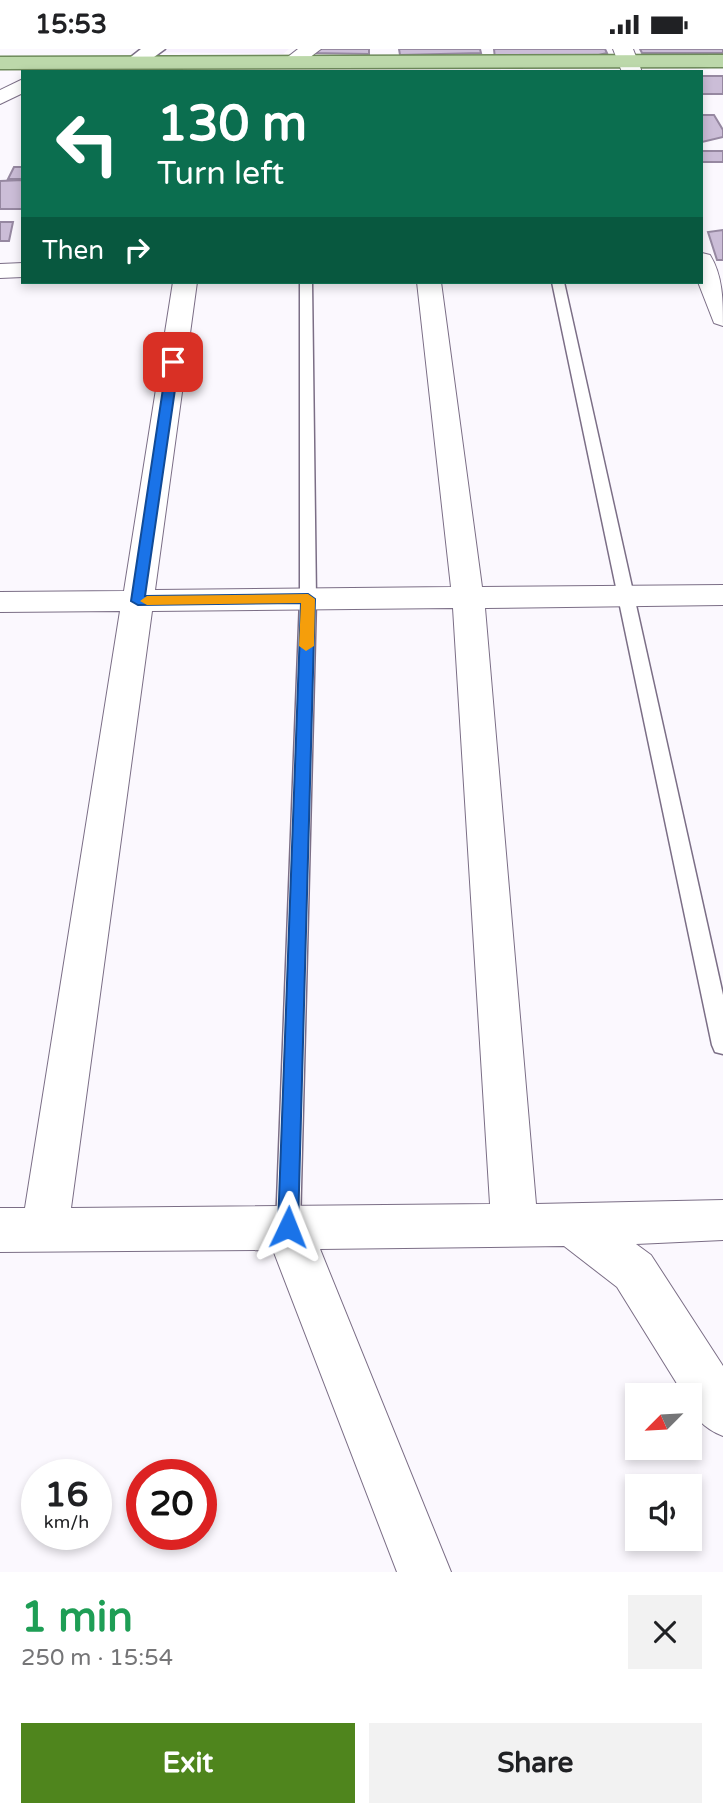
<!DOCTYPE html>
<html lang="en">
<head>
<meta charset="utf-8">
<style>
	:root { --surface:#fff; --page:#f2f2f2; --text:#202124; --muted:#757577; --accent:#4f851d }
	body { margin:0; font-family:"Varela Round",sans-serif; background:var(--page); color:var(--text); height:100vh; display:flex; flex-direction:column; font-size:26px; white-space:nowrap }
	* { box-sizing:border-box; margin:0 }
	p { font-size:23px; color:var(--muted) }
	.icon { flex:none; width:38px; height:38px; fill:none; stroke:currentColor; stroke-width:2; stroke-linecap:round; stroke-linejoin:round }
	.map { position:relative; height:1523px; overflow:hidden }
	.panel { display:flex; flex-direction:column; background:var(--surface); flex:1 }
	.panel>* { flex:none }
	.top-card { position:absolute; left:21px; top:21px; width:682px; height:214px; border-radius:0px; box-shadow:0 4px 10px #0003; background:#0b6e4f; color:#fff; overflow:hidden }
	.needle { width:46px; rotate:246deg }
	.fabs { position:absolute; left:625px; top:1334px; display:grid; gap:14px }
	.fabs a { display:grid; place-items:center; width:77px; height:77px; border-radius:0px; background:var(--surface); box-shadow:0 4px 10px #0003; font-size:35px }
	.speed { position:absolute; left:21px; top:1410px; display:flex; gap:14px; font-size:35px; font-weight:700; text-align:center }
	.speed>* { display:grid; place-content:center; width:91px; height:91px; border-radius:50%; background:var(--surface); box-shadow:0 4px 10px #0003; line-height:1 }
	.speed small { font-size:18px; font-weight:400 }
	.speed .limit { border:10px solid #d22; background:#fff; color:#111 }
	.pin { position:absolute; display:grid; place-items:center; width:60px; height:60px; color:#fff; margin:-30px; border-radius:14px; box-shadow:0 4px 10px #0006 }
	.me { position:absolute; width:77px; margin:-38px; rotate:2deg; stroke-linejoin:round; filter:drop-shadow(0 0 5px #0008) }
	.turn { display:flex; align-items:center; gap:24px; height:147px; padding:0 21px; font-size:32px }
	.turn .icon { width:91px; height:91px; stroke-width:2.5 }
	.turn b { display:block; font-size:49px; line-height:60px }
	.then { display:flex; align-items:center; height:66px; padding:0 21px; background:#0003; gap:14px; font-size:26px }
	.round { display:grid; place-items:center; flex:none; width:74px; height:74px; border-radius:0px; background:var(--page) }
	.head { display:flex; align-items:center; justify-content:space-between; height:119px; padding:0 21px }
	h1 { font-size:42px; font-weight:800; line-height:52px; color:#1e9e55 }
	.primary-button { display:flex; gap:14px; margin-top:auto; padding:14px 21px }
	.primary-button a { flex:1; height:80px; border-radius:0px; background:var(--accent); color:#fff; font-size:28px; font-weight:800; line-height:80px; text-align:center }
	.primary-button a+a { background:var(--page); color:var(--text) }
	.status { display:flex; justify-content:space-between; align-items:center; height:49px; padding:0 35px; background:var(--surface); direction:ltr }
	.status svg { height:19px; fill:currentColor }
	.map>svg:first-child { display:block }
	.built { fill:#f6effd }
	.building { fill:#cbbdd7; stroke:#9688a1; stroke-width:2 }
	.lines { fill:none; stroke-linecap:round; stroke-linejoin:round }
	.lane-casing { stroke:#7b6e86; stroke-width:3 }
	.street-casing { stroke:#7b6e86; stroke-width:2 }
	.secondary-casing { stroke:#7b6e86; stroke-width:3 }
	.primary-casing { stroke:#6e8a5b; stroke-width:3 }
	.lane { fill:#fff; fill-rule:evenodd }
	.street { fill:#fff; fill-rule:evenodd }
	.secondary { fill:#fff; fill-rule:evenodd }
	.primary { fill:#bcd8aa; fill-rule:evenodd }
	.route { fill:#1a73e8; stroke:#114b97; stroke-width:2 }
	.slow { fill:#f59e0b }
</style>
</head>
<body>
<div class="status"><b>15:53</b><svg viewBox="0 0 49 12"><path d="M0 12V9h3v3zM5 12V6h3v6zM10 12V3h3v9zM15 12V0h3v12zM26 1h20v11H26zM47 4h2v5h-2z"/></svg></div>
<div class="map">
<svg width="723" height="1523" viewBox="0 0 723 1523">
	<rect width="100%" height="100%" fill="#fbf8fe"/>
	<!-- built -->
	<path class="built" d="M 154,0 L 289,0 L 283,5 L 151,3 Z"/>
	<!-- building -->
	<g class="building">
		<path d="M 317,0 L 369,0 L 369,5 L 311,4 Z"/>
		<path d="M 399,0 L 480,0 L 481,4 L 400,6 Z"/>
		<path d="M 494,0 L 605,0 L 607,4 L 582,10 L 495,10 Z"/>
		<path d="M 640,0 L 723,0 L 723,4 L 642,4 Z"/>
		<rect x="702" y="27" width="21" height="18"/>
		<path d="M 702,66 L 714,66 L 723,81 L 723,88 L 702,93 Z"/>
		<rect x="702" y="102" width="21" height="11"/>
		<path d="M 14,118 L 23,118 L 23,130 L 8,130 Z"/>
		<path d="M 23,131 L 23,160 L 0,160 L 0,132 Z"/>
		<path d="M 0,173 L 13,173 L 9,192 L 0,192 Z"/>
		<path d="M 723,181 L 723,211 L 717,211 L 708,183 Z"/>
	</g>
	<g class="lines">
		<defs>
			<g id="lane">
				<path d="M 300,233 L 312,233 L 316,550 L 300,1178 L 297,1186 L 288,1189 L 279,1186 L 276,1178 L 300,550 Z"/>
				<path d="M 552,233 L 564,233 L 723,946 L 723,1005 L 715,1003 L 712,996 Z"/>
			</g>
			<g id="street">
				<path d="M 298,0 L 321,0 L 297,18 L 283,18 L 280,14 Z"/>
				<path d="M 613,0 L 633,0 L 642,23 L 622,23 Z"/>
				<path d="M 23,30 L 23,44 L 0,55 L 0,41 Z"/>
				<path d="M 702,204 L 710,206 C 723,227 723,252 723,277 L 714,274 L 698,233 L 702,233 Z"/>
				<path d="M 23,214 L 23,228 L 0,229 L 0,215 Z"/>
				<path d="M 173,233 L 197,233 L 155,541 L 451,538 L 417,233 L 441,233 L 482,538 L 723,536 L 723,556 L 485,559 L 536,1155 L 723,1151 L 723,1191 L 636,1195 L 651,1206 L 723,1317 L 723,1387 C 705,1380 690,1367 690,1346 L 684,1346 L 617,1238 L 564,1197 L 320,1200 L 451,1523 L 397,1523 L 273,1201 L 0,1203 L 0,1159 L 25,1159 L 120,562 L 0,563 L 0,543 L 124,542 ZM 453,559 L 490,1155 L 71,1159 L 152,562 Z"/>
			</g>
			<path id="secondary" d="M 141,0 L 165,0 L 139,19 L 125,19 L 122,15 Z"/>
			<path id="primary" d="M 723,6 L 723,18 L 0,20 L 0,8 Z"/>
		</defs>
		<!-- lane casing -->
		<use href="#lane" class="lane-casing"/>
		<!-- street casing -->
		<use href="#street" class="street-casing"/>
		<!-- secondary casing -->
		<use href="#secondary" class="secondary-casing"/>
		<!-- primary casing -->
		<use href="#primary" class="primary-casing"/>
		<!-- lane -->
		<use href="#lane" class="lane"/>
		<!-- street -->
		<use href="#street" class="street"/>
		<!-- secondary -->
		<use href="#secondary" class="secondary"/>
		<!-- primary -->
		<use href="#primary" class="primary"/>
	</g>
	<!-- route -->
	<path class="route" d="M 173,309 L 179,313 L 145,547 L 308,545 L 315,550 L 298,1178 L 296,1185 L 288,1187 L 281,1185 L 278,1178 L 301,554 L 138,556 L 131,552 L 167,313 Z"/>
	<!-- slow -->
	<path class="slow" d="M 308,545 L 315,550 L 314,597 L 306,602 L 299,597 L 301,554 L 147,556 L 140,552 L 147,547 Z"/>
</svg>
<div class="fabs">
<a><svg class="needle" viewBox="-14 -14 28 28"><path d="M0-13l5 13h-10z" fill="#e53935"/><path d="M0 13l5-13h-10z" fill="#757577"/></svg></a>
<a><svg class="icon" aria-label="sound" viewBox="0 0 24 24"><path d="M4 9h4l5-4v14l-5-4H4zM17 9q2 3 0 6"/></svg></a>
</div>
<div class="speed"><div>16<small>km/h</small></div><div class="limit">20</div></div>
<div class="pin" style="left:173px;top:313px;background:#d93025"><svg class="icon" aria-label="arrive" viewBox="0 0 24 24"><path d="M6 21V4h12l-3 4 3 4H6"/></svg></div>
<svg class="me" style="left:288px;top:1178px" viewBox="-20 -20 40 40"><path d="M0-17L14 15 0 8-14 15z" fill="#1a73e8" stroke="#fff" stroke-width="4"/></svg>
<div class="top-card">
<div class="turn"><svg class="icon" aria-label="left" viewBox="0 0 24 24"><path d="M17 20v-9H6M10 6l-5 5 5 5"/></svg><div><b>130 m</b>Turn left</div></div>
<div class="then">Then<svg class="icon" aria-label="right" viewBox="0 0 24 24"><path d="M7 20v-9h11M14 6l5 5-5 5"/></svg></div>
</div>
</div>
<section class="panel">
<div class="head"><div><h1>1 min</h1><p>250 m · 15:54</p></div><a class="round"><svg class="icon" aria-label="close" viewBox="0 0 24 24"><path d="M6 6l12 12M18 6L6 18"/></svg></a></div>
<div class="primary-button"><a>Exit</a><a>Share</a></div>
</section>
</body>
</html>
